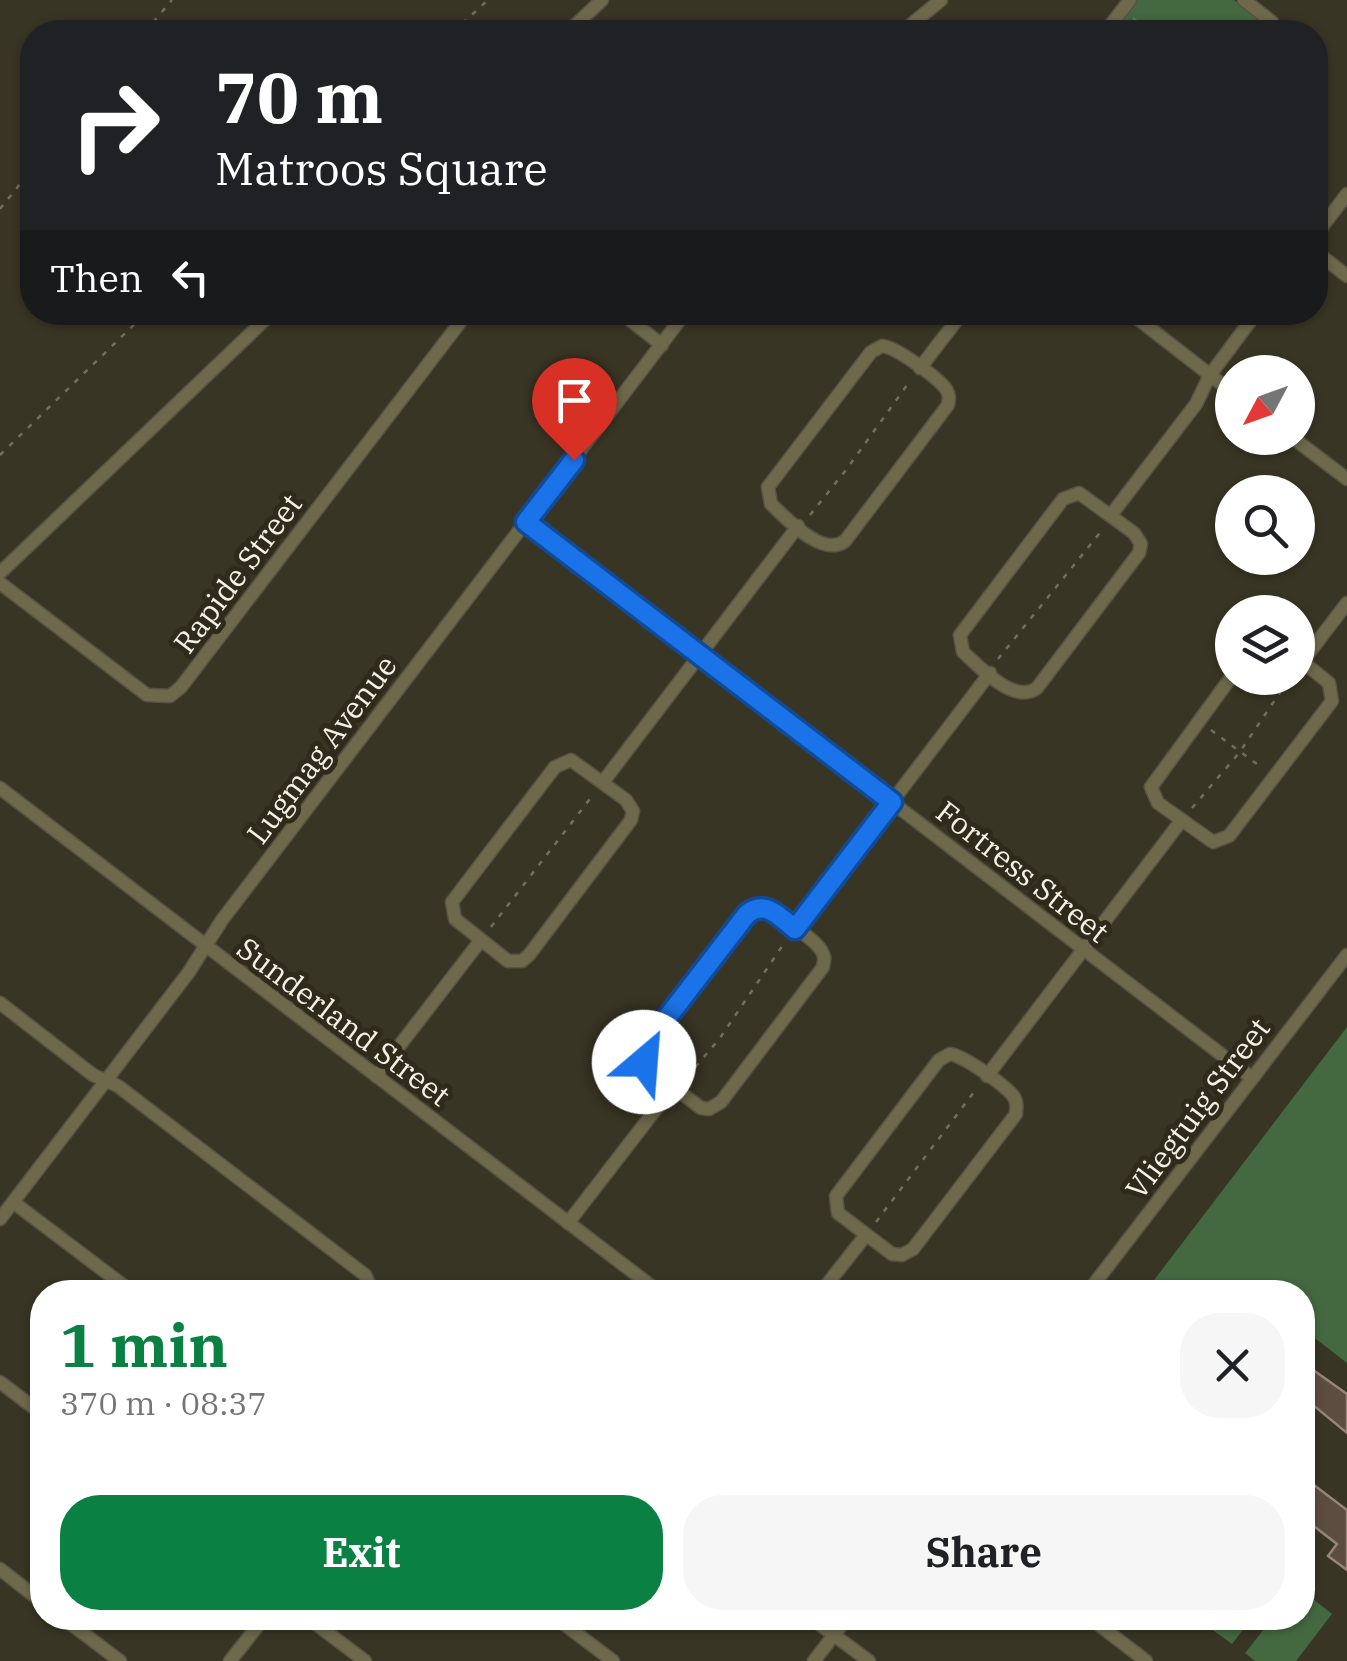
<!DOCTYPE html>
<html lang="en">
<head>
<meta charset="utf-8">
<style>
	:root { --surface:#fff; --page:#f6f6f6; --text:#202124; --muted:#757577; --accent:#0b8043 }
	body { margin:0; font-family:"IBM Plex Serif",serif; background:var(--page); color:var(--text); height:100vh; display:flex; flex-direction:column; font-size:38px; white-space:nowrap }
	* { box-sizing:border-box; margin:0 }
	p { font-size:32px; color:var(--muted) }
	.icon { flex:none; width:55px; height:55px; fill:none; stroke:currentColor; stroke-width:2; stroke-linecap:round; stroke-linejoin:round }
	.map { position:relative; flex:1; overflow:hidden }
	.sheet { position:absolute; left:30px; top:1280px; width:1285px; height:350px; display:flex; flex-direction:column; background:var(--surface); border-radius:40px; box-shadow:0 2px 8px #0004 }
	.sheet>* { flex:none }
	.top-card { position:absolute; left:20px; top:20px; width:1308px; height:305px; border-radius:40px; box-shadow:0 2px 8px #0004; background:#202124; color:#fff; overflow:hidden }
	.needle { width:65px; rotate:229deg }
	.controls { position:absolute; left:1215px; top:355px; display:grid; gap:20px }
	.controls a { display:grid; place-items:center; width:100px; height:100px; border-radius:50%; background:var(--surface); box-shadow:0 2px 8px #0004; font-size:50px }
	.pin { position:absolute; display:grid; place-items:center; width:85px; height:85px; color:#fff; margin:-102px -42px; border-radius:50% 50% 50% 0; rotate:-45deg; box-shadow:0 0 10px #0007 }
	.pin .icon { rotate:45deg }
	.me { position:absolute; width:110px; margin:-55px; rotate:27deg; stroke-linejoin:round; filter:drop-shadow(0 0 8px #0008) }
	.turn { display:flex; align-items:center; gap:35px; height:210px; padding:0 30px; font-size:45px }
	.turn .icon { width:130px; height:130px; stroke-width:2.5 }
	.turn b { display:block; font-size:70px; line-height:85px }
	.then { display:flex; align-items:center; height:95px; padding:0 30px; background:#0003; gap:20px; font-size:38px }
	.round { display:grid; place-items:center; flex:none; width:105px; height:105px; border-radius:40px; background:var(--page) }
	.headline { display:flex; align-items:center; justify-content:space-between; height:170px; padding:0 30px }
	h1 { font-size:60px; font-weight:700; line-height:75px; color:var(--accent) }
	.action { display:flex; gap:20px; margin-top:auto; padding:20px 30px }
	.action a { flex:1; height:115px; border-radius:40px; background:var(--accent); color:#fff; font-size:40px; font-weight:700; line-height:115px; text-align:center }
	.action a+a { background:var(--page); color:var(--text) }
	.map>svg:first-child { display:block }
	.green { fill:#446940 }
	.building { fill:#5d4d41; stroke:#978579; stroke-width:2.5 }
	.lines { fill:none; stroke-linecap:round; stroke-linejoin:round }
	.minor-casing { stroke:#575343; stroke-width:15 }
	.path { stroke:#726f60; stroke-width:2.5; stroke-dasharray:5 8; stroke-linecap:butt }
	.minor { stroke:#6f694c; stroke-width:12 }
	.route-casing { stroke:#114b97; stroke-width:25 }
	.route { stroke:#1a73e8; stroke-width:18 }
	.labels { text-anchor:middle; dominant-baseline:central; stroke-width:10; stroke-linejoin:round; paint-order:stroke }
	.street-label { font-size:30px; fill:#f4f2e7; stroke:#2f2a1a }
</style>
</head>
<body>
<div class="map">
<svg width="1347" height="1661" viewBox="0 0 1347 1661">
	<rect width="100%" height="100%" fill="#393524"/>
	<!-- green -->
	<g class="green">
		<path d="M 1137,0 L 1234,0 L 1263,22 L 1269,32 L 1112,32 Z"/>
		<path d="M 1347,1027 L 1347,1363 L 1303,1329 L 1302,1292 L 1145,1292 Z"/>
		<path d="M 1303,1591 L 1332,1614 L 1296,1661 L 1255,1661 L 1245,1653 L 1273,1618 L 1302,1618 Z"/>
		<path d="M 1196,1618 L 1252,1618 L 1232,1644 Z"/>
	</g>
	<!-- building -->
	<g class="building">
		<path d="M 1302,1362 L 1347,1394 L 1347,1433 L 1302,1396 Z"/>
		<path d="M 1302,1476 L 1347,1510 L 1347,1570 L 1328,1556 L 1337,1544 L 1302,1517 Z"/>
	</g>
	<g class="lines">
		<defs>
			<g id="minor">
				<path d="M 1244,0 L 1272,22 L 1277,32"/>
				<path d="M 568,32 L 602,0"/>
				<path d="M 902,32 L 941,0"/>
				<path d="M 1105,32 L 1130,0"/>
				<path d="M 1315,236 L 1347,194"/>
				<path d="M 1315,251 L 1347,276"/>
				<path d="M 620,312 L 662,345"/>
				<path d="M 1129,312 L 1232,392"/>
				<path d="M 882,346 C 896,347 937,377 946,389 C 950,396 949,398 948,405 L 845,541 C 823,558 788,520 771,504 L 768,487 L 871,352 Z"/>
				<path d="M 920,368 L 963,312"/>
				<path d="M 1293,438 L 1347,479"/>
				<path d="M 1079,493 L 1134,533 L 1141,544 L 1139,553 L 1037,688 C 1014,705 980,667 963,652 L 960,635 L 1063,499 Z"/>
				<path d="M 1111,515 L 1196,404 L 1210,375 L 1257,312"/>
				<path d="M 526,522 L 1252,1078"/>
				<path d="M 0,573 L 273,312"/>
				<path d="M 0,583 L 147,695 L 170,696 L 181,687 L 468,312"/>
				<path d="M 1302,662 L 1347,603"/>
				<path d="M 1232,676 L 1151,787 L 1158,803 L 1213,842 L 1229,836 L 1332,701 L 1329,683 L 1298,658"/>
				<path d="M 571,760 L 626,800 L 633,811 L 631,820 L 529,955 L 522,961 L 508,961 L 455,919 L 452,902 L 555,767 Z"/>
				<path d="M 603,782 L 798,526"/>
				<path d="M 0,788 L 659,1292"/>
				<path d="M 758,907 C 772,909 813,938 821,950 C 826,958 824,959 823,967 L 721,1102 L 709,1109 L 701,1108 L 646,1066 L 644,1049 L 747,914 Z"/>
				<path d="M 795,929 L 990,673"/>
				<path d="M 0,1003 L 93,1075 L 118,1086 L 365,1275 L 373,1292"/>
				<path d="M 950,1054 C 964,1056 1005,1085 1014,1097 C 1018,1104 1016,1106 1016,1114 L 913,1249 L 902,1255 L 892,1254 L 838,1213 L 836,1196 L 939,1060 Z"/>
				<path d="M 376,1076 L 481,940"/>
				<path d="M 987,1076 L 1181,821"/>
				<path d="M 13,1202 L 132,1292"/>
				<path d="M 0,1219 L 189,972 L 222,920 L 686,312"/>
				<path d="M 568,1223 L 673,1087"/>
				<path d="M 821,1292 L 866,1235"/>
				<path d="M 1088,1292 L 1347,955"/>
				<path d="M 0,1382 L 42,1414"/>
				<path d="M 0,1569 L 42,1602"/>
				<path d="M 63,1618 L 120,1661"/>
				<path d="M 308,1618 L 365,1661"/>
				<path d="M 556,1618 L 613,1661"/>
				<path d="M 811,1618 L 869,1661"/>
				<path d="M 1090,1618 L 1146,1661"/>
				<path d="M 230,1661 L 264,1618"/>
				<path d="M 814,1661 L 847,1618"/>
			</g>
		</defs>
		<!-- minor casing -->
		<use href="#minor" class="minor-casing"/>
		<!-- path -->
		<g class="path">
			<path d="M 1133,18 L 1151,32"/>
			<path d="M 1129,25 L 1133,32"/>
			<path d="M 145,32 L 172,0"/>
			<path d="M 453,32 L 488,0"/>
			<path d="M 0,209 L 32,169"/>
			<path d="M 0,455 L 147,312"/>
			<path d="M 810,515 L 846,470 L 910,381"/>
			<path d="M 998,659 L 1103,529"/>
			<path d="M 1211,730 L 1261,767"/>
			<path d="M 1192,808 L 1239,753 L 1290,678"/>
			<path d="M 491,927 L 593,795"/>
			<path d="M 687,1077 L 720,1038 L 785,942"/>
			<path d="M 876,1222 L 977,1088"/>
			<path d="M 615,1292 L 622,1285"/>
		</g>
		<!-- minor -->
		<use href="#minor" class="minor"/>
	</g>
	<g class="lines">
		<defs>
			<path id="route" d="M 574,460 L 526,522 L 892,802 L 795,929 C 780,917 765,899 747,914 L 646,1045 L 644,1062"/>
		</defs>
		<!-- route casing -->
		<use href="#route" class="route-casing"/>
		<!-- route -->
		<use href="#route" class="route"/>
	</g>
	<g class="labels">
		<!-- street labels -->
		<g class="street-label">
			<text transform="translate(237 573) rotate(-53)">Rapide Street</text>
			<text transform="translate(321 749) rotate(-53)">Lugmag Avenue</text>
			<text transform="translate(1023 871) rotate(38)">Fortress Street</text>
			<text transform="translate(344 1021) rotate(37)">Sunderland Street</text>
			<text transform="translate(1197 1108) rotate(-53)">Vliegtuig Street</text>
		</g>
	</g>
</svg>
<div class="controls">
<a><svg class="needle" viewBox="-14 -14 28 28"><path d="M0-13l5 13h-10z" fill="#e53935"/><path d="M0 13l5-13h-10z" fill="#757577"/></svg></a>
<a><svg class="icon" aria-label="search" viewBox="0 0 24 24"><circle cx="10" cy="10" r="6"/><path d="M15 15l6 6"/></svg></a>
<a><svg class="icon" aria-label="layers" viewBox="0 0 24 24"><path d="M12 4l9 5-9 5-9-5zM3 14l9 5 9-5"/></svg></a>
</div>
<div class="pin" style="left:574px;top:460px;background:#d93025"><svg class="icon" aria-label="arrive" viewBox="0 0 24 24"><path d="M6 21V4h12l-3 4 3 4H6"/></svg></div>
<svg class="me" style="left:644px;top:1062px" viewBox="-20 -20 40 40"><circle r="19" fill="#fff"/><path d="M0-13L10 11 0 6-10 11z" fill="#1a73e8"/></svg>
<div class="top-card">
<div class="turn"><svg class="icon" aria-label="right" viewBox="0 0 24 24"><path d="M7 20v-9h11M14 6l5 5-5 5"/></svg><div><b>70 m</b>Matroos Square</div></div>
<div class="then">Then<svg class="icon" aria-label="left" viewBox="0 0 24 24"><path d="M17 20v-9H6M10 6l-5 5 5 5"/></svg></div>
</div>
<section class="sheet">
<div class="headline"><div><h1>1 min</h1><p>370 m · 08:37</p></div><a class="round"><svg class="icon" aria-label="close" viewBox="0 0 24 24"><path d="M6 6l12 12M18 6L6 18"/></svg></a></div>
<div class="action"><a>Exit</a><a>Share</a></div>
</section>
</div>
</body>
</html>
